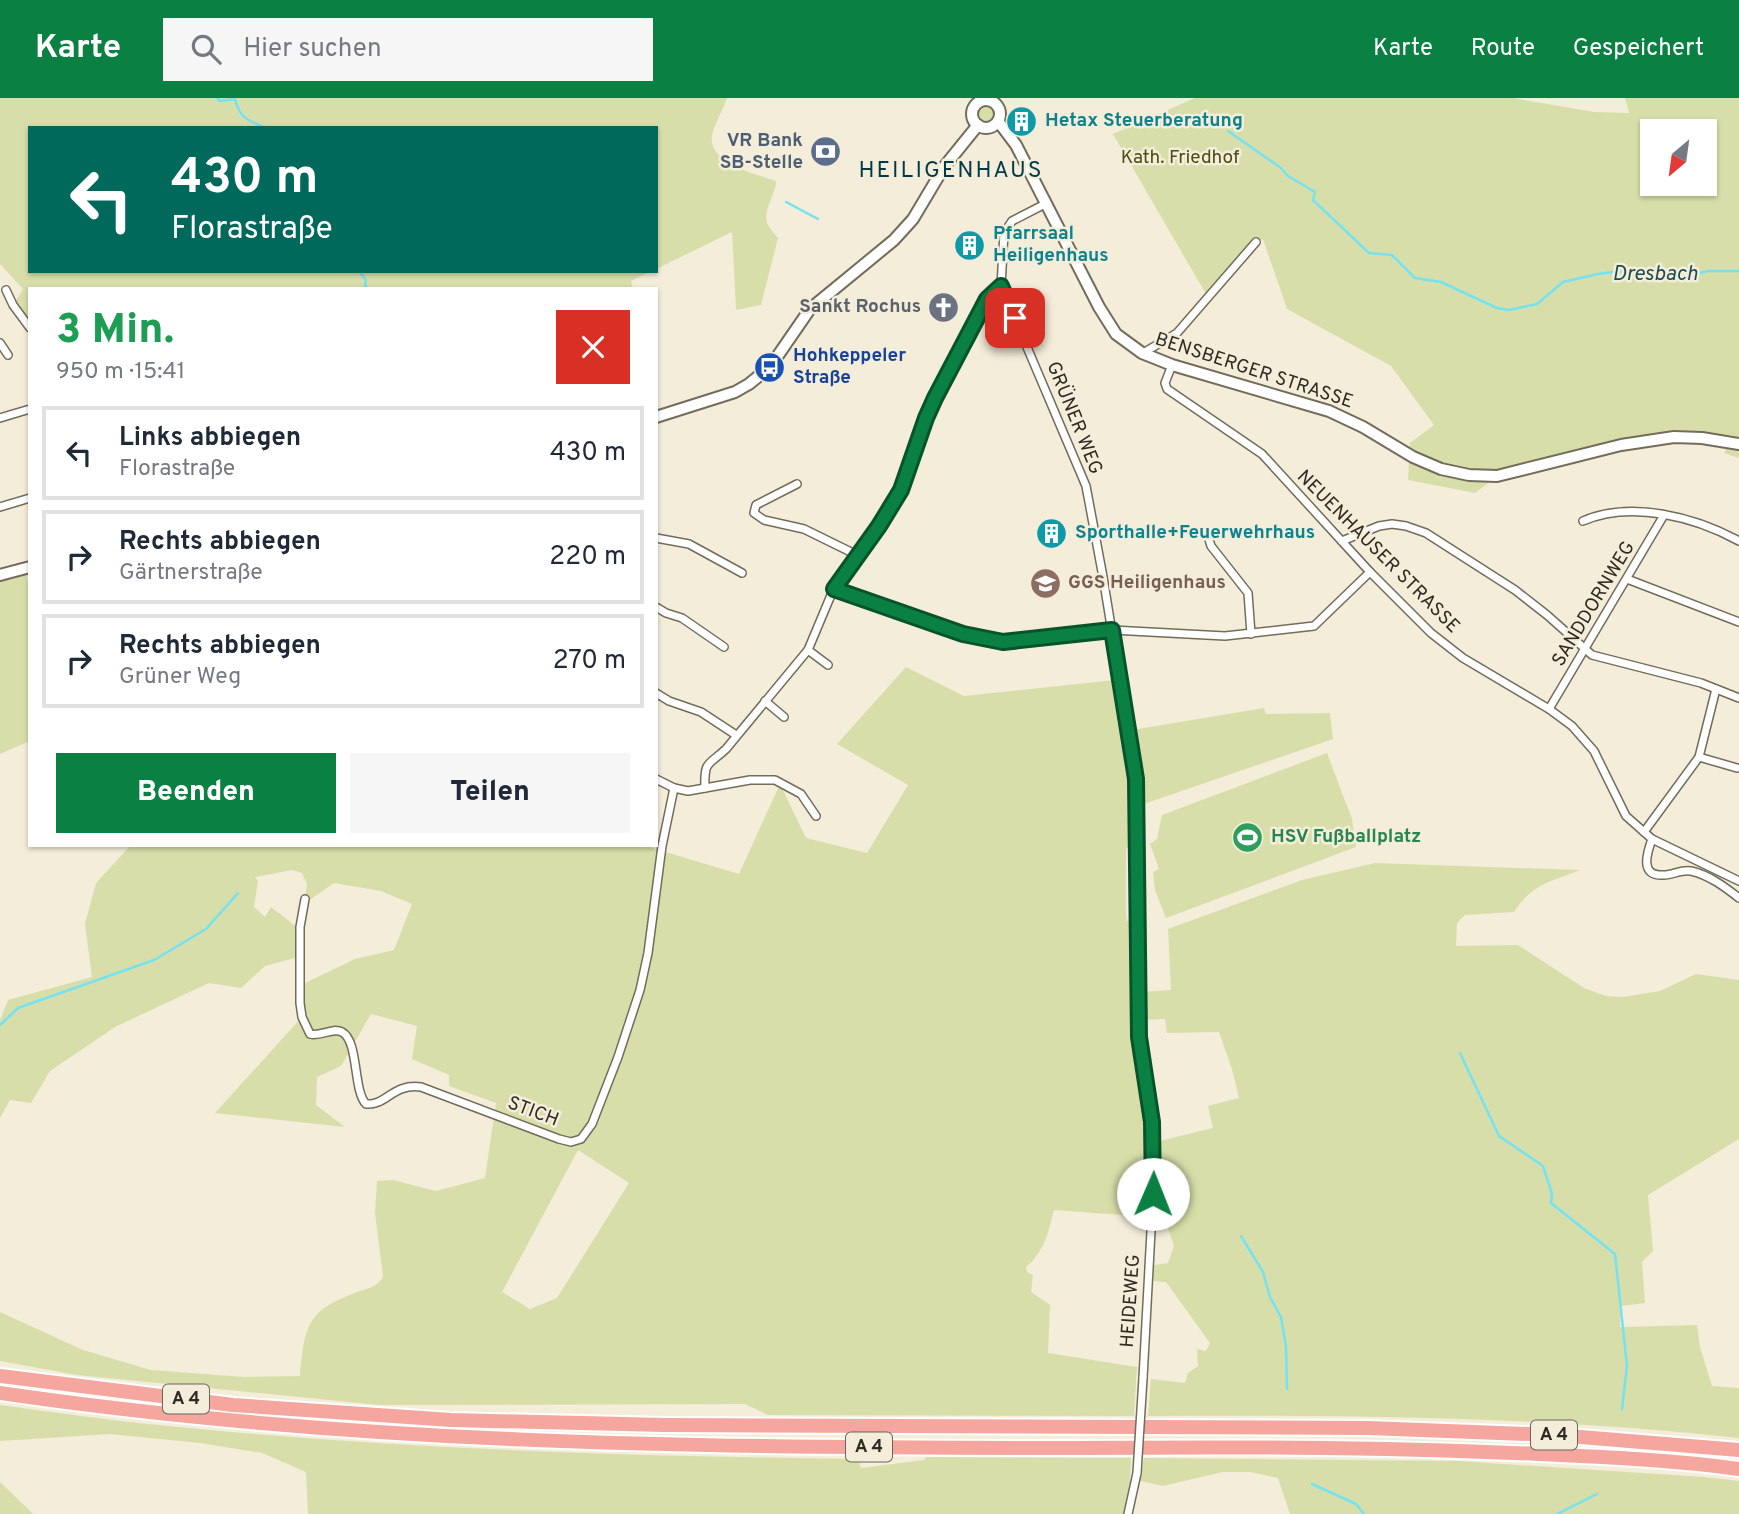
<!DOCTYPE html>
<html lang="de">
<head>
<meta charset="utf-8">
<style>
	:root { --surface:#fff; --page:#f6f6f7; --text:#1f2937; --muted:#747a83; --line:#e0e1e3; --accent:#0b8043 }
	body { margin:0; font-family:Overpass,sans-serif; background:var(--page); color:var(--text); height:100vh; display:flex; flex-direction:column; font-size:26px; white-space:nowrap }
	* { box-sizing:border-box; margin:0 }
	p { font-size:23px; color:var(--muted) }
	.icon { flex:none; width:38px; height:38px; fill:none; stroke:currentColor; stroke-width:2; stroke-linecap:round; stroke-linejoin:round }
	.map { position:relative; flex:1; overflow:hidden }
	.drawer { position:absolute; left:28px; top:189px; width:630px; height:560px; display:flex; flex-direction:column; background:var(--surface); border-radius:0px; box-shadow:0 2px 5px #0004 }
	.drawer>* { flex:none }
	.banner { position:absolute; left:28px; top:28px; width:630px; height:147px; border-radius:0px; box-shadow:0 2px 5px #0004; background:#00695c; color:#fff; overflow:hidden }
	.needle { width:46px; rotate:209deg }
	.tools { position:absolute; left:1640px; top:21px; display:grid; gap:14px }
	.tools a { display:grid; place-items:center; width:77px; height:77px; border-radius:0px; background:var(--surface); box-shadow:0 2px 5px #0004; font-size:35px }
	.pin { position:absolute; display:grid; place-items:center; width:60px; height:60px; color:#fff; margin:-30px; border-radius:14px; box-shadow:0 4px 10px #0006 }
	.me { position:absolute; width:77px; margin:-38px; rotate:1deg; stroke-linejoin:round; filter:drop-shadow(0 0 5px #0008) }
	.turn { display:flex; align-items:center; gap:24px; height:147px; padding:0 28px; font-size:32px }
	.turn .icon { width:91px; height:91px; stroke-width:2.5 }
	.turn b { display:block; font-size:49px; line-height:60px }
	.round { display:grid; place-items:center; flex:none; width:74px; height:74px; border-radius:0px; background:var(--page) }
	.summary { display:flex; align-items:center; justify-content:space-between; height:119px; padding:0 28px }
	h1 { font-size:42px; font-weight:800; line-height:52px; color:#1e9e55 }
	.primary-button { display:flex; gap:14px; margin-top:auto; padding:14px 28px }
	.primary-button a { flex:1; height:80px; border-radius:0px; background:var(--accent); color:#fff; font-size:28px; font-weight:800; line-height:80px; text-align:center }
	.primary-button a+a { background:var(--page); color:var(--text) }
	ul { padding:0; list-style:none }
	li { display:flex; align-items:center; gap:21px; height:94px; margin:0 14px 10px; padding:0 14px; border:4px solid var(--line); border-radius:0px }
	li div { flex:1 }
	li b { display:block; font-size:26px }
	li em { font-style:normal }
	header { display:flex; align-items:center; gap:42px; box-sizing:border-box; height:98px; padding:0 35px; background:var(--accent); color:#fff }
	header strong { font-size:33px }
	nav { display:flex; gap:38px; margin-inline-start:auto; font-size:24px }
	.search { width:490px; height:63px; background:var(--page); display:flex; align-items:center; gap:18px; box-sizing:border-box; padding:0 24px; border-radius:0px; color:var(--muted); font-size:26px }
	.map>svg:first-child { display:block }
	.green { fill:#d8deaa; fill-rule:evenodd }
	.lines { fill:none; stroke-linecap:round; stroke-linejoin:round }
	.stream { stroke:#75e2f1; stroke-width:2.5 }
	.street-casing { stroke:#736c5a; stroke-width:10 }
	.secondary-casing { stroke:#736c5a; stroke-width:14 }
	.highway-casing { stroke:#fff; stroke-width:18 }
	.street { stroke:#fff; stroke-width:7 }
	.secondary { stroke:#fff; stroke-width:10 }
	.highway { stroke:#f5a69e; stroke-width:14 }
	.street-bridge-casing { stroke:#736c5a; stroke-width:10; stroke-linecap:butt }
	.street-bridge { stroke:#fff; stroke-width:7 }
	.route-casing { stroke:#07532c; stroke-width:18 }
	.route { stroke:#0b8043; stroke-width:12 }
	.labels { text-anchor:middle; dominant-baseline:central; stroke-width:5; stroke-linejoin:round; paint-order:stroke }
	.shield { fill:#f4edd9; stroke:#69655a; stroke-width:2 }
	.shield-label { font-size:18px; font-weight:bold; fill:#2e2b23 }
	.culture-label { font-size:19px; font-weight:bold; fill:#0d838f; stroke:#f4edd9; text-anchor:start }
	.service-label { font-size:19px; font-weight:bold; fill:#4e5e75; stroke:#f4edd9; text-anchor:end }
	.park-label { font-size:19px; fill:#4a4e13; stroke:#f4edd9 }
	.worship-label { font-size:19px; font-weight:bold; fill:#5b616d; stroke:#f4edd9; text-anchor:end }
	.transit-label { font-size:19px; font-weight:bold; fill:#164399; stroke:#f4edd9; text-anchor:start }
	.street-label { font-size:19px; fill:#2e2b23; stroke:#f4edd9 }
	.education-label { font-size:19px; font-weight:bold; fill:#785e54; stroke:#f4edd9; text-anchor:start }
	.leisure-label { font-size:19px; font-weight:bold; fill:#27864d; stroke:#f4edd9; text-anchor:start }
	.water-label { font-size:21px; font-style:italic; fill:#1b4c53; stroke:#f4edd9 }
	.quarter-label { font-size:23px; letter-spacing:2px; fill:#003a4a; stroke:#f4edd9 }
</style>
</head>
<body>
<header>
<strong>Karte</strong>
<div class="search"><svg class="icon" aria-label="search" viewBox="0 0 24 24"><circle cx="10" cy="10" r="6"/><path d="M15 15l6 6"/></svg>Hier suchen</div>
<nav><a>Karte</a><a>Route</a><a>Gespeichert</a></nav>
</header>
<div class="map">
<svg width="1739" height="1416" viewBox="0 0 1739 1416">
	<rect width="100%" height="100%" fill="#f4edd9"/>
	<!-- green -->
	<g class="green">
		<path d="M 0,0 L 727,0 C 723,12 715,25 712,37 C 707,65 756,76 776,83 C 776,96 763,112 767,125 C 769,130 775,136 778,140 L 761,207 L 736,212 L 732,134 L 656,171 L 656,30 L 30,30 L 30,173 L 651,173 L 631,183 L 633,191 L 30,191 L 30,230 L 13,207 L 23,191 L 0,166 Z"/>
		<path d="M 1195,0 L 1513,0 L 1594,14 L 1629,15 L 1625,0 L 1739,0 L 1739,360 L 1724,355 L 1730,345 L 1674,339 L 1497,378 L 1475,395 L 1408,382 L 1410,345 L 1434,327 L 1391,268 L 1287,211 L 1263,141 L 1252,145 L 1206,196 L 1113,36 ZM 1652,33 L 1704,33 L 1704,86 L 1652,86 Z"/>
		<circle cx="987" cy="15" r="9"/>
		<path d="M 26,476 L 30,495 L 30,643 L 0,656 L 0,484 Z"/>
		<path d="M 906,569 L 964,598 L 1115,582 C 1126,638 1134,692 1133,749 L 1126,750 L 1126,816 L 1127,823 L 1134,825 L 1134,926 L 1148,1025 L 1148,1119 L 1054,1112 C 1048,1135 1045,1153 1026,1169 L 1027,1174 L 1033,1177 L 1031,1194 L 1050,1207 L 1048,1255 L 1137,1269 L 1134,1318 L 768,1317 L 745,1306 L 379,1307 L 77,1277 L 0,1263 L 0,1214 L 83,1252 L 151,1272 L 244,1279 L 300,1278 C 305,1224 308,1212 360,1193 C 370,1190 378,1188 383,1179 L 375,1115 L 377,1083 L 393,1082 L 436,1093 L 485,1080 L 496,1005 L 449,988 L 449,977 L 412,961 L 417,928 L 371,916 L 341,968 L 317,979 L 316,1007 L 345,1029 L 215,1015 L 302,919 L 301,887 L 355,861 L 394,852 L 412,806 L 381,793 L 334,785 L 304,806 L 307,786 L 302,775 L 292,772 L 255,779 L 258,783 L 254,809 L 265,819 L 271,809 L 298,830 L 298,856 L 295,860 L 265,868 L 241,890 L 209,885 L 115,929 L 50,973 L 31,1005 L 10,1002 L 0,1020 L 0,922 L 8,902 L 92,879 L 85,826 L 96,785 L 131,747 L 642,747 L 739,776 L 780,686 L 806,740 L 867,755 L 908,687 L 837,646 ZM 578,1052 L 629,1085 L 557,1200 L 530,1211 L 502,1194 Z"/>
		<path d="M 1264,610 L 1266,616 L 1330,615 L 1333,641 L 1141,707 L 1138,663 L 1132,632 Z"/>
		<path d="M 1327,655 L 1352,721 L 1356,749 L 1166,820 L 1155,792 L 1153,774 L 1159,771 L 1150,746 L 1157,741 L 1162,717 Z"/>
		<path d="M 1375,765 L 1580,772 C 1550,784 1532,786 1514,814 L 1465,817 L 1457,825 L 1456,848 L 1518,847 L 1584,890 L 1606,898 L 1623,899 L 1660,893 L 1696,876 L 1739,882 L 1739,1041 L 1648,1097 L 1653,1153 L 1642,1164 L 1645,1205 L 1621,1208 L 1620,1229 L 1697,1227 L 1700,1249 L 1712,1288 L 1739,1290 L 1739,1340 C 1543,1318 1346,1317 1148,1318 L 1151,1281 L 1185,1285 L 1188,1275 L 1198,1268 L 1197,1251 L 1206,1253 L 1210,1245 L 1166,1184 L 1152,1183 L 1154,1167 L 1168,1165 L 1174,1148 L 1168,1131 L 1155,1111 L 1156,1044 L 1213,1030 L 1208,1008 L 1239,1000 L 1232,971 L 1219,934 L 1167,935 L 1165,921 L 1141,922 L 1141,894 L 1171,892 L 1168,831 L 1302,782 Z"/>
		<path d="M 0,1307 C 53,1314 105,1322 158,1327 C 391,1351 624,1358 858,1361 L 861,1370 L 924,1362 L 926,1359 L 1131,1360 L 1130,1385 L 1124,1416 L 308,1416 L 306,1374 L 262,1355 L 200,1345 L 110,1336 L 0,1343 Z"/>
		<path d="M 1144,1360 L 1459,1363 L 1704,1379 L 1739,1383 L 1739,1416 L 1290,1416 L 1278,1380 L 1250,1374 L 1223,1374 L 1163,1388 L 1140,1383 Z"/>
		<path d="M 0,1384 L 33,1416 L 0,1416 Z"/>
	</g>
	<g class="lines">
		<!-- stream -->
		<g class="stream">
			<path d="M 217,0 L 220,3 L 235,1 C 241,23 248,21 265,30"/>
			<path d="M 1228,33 L 1281,70 L 1288,78 L 1315,94 L 1313,102 L 1369,155 L 1392,157 L 1415,180 L 1441,184 L 1497,210 L 1509,212 L 1537,206 L 1563,184 L 1598,176 L 1622,173 L 1674,181 L 1708,173 L 1739,173"/>
			<path d="M 786,104 L 818,121"/>
			<path d="M 359,173 L 366,182 L 365,187 L 368,191"/>
			<path d="M 0,927 L 18,910 L 154,862 L 206,831 L 238,795"/>
			<path d="M 1460,955 L 1499,1038 L 1543,1068 L 1552,1096 L 1551,1105 L 1615,1156 L 1627,1268 L 1622,1311"/>
			<path d="M 1241,1138 L 1263,1174 L 1270,1199 L 1281,1219 L 1286,1249 L 1287,1291"/>
			<path d="M 1312,1386 L 1356,1406 L 1364,1416"/>
			<path d="M 1557,1416 L 1597,1396"/>
		</g>
		<defs>
			<g id="street">
				<path d="M 1047,105 L 1012,123 L 1004,135 L 1001,188 L 1086,388 L 1103,479 L 1136,681 L 1139,939 L 1149,996 L 1153,1058 L 1152,1115 L 1143,1280"/>
				<path d="M 6,192 L 13,207 L 30,230"/>
				<path d="M 0,245 L 8,257"/>
				<path d="M 1143,255 L 1177,235 L 1256,144"/>
				<path d="M 1172,267 L 1165,285 L 1167,291 L 1262,356 L 1370,474 L 1431,535 L 1463,560 L 1549,611 L 1572,628 L 1594,653 L 1626,718 L 1652,741 L 1739,783"/>
				<path d="M 0,320 L 30,311"/>
				<path d="M 797,386 L 756,407 L 754,415 L 764,422 L 804,431 L 859,458"/>
				<path d="M 0,409 L 30,400"/>
				<path d="M 1583,423 C 1631,402 1695,419 1739,443"/>
				<path d="M 1208,438 L 1211,448 L 1248,495 L 1251,536"/>
				<path d="M 656,440 L 689,446 L 742,475"/>
				<path d="M 1342,443 L 1379,428 L 1392,426 L 1406,428 L 1426,435 L 1515,492 L 1547,517 L 1592,557 L 1701,585 L 1739,600"/>
				<path d="M 1627,481 L 1739,524"/>
				<path d="M 834,490 L 963,536 L 986,542 L 1015,545 L 1112,532 L 1225,538 L 1314,528 L 1370,474"/>
				<path d="M 656,509 L 666,515 L 682,520 L 724,549"/>
				<path d="M 808,552 L 828,567"/>
				<path d="M 656,595 L 669,603 L 701,614 L 736,637"/>
				<path d="M 765,603 L 784,619"/>
				<path d="M 1549,611 L 1664,417"/>
				<path d="M 1699,659 L 1737,670"/>
				<path d="M 656,681 L 674,690 L 688,693 L 750,682 L 775,682 L 801,696 L 816,718"/>
				<path d="M 705,690 C 704,662 708,668 726,651 L 808,552 L 834,490 L 879,428 L 901,392 L 926,319 L 935,300 L 987,201 L 1001,188"/>
				<path d="M 1644,734 L 1699,659 L 1716,591"/>
				<path d="M 1652,741 C 1647,755 1639,779 1664,777 C 1673,777 1682,771 1691,773 C 1709,777 1725,789 1739,800"/>
				<path d="M 305,801 L 300,829 L 300,905 L 302,919 L 310,936 C 321,939 332,929 342,934 C 359,943 353,993 366,1006 C 386,1008 393,985 421,989 L 559,1041 L 571,1044 L 581,1041 L 592,1026 L 618,959 L 640,892 L 648,855 L 662,748 L 674,690"/>
				<path d="M 1128,1416 L 1137,1375"/>
			</g>
			<g id="secondary">
				<circle cx="986" cy="16" r="14"/>
				<path d="M 998,23 L 1016,47 L 1099,209 L 1116,236 L 1142,255 L 1172,267 L 1329,313 L 1363,329 L 1413,359 L 1441,371 L 1469,377 L 1497,378 L 1621,347 L 1674,339 L 1702,340 L 1739,346"/>
				<path d="M 656,319 L 735,294 L 749,286 L 770,269 L 810,211 L 894,142 L 913,121 L 944,69 L 978,27"/>
				<path d="M 0,477 L 30,469"/>
			</g>
			<g id="highway">
				<path d="M 0,1278 L 233,1307 L 451,1322 L 665,1327 L 1368,1330 L 1556,1337 L 1739,1352"/>
				<path d="M 0,1295 C 347,1346 698,1350 1048,1350 C 1212,1349 1375,1348 1538,1356 C 1605,1359 1673,1362 1739,1371"/>
			</g>
		</defs>
		<!-- street casing -->
		<use href="#street" class="street-casing"/>
		<!-- secondary casing -->
		<use href="#secondary" class="secondary-casing"/>
		<!-- highway casing -->
		<use href="#highway" class="highway-casing"/>
		<!-- street -->
		<use href="#street" class="street"/>
		<!-- secondary -->
		<use href="#secondary" class="secondary"/>
		<!-- highway -->
		<use href="#highway" class="highway"/>
		<defs>
			<path id="street-bridge" d="M 1137,1375 L 1143,1280"/>
		</defs>
		<!-- street-bridge casing -->
		<use href="#street-bridge" class="street-bridge-casing"/>
		<!-- street-bridge -->
		<use href="#street-bridge" class="street-bridge"/>
	</g>
	<g class="lines">
		<defs>
			<path id="route" d="M 1015,220 L 1001,188 L 987,201 L 935,300 L 926,320 L 901,392 L 879,428 L 834,491 L 963,536 L 1003,544 L 1112,532 L 1136,681 L 1139,939 L 1152,1024 L 1153,1096"/>
		</defs>
		<!-- route casing -->
		<use href="#route" class="route-casing"/>
		<!-- route -->
		<use href="#route" class="route"/>
	</g>
	<!-- icons -->
	<defs>
		<symbol id="building-disc" viewBox="-11 -11 22 22"><circle r="9.5" fill="#0f9aa8" stroke="#f4edd9"/><path d="M-4-6H4V6H1V3H-1V6H-4ZM-2.5-4.3h1.7v1.8h-1.7ZM.8-4.3h1.7v1.8H.8ZM-2.5-1h1.7V.8h-1.7ZM.8-1h1.7V.8H.8Z" fill="#fff"/></symbol>
		<symbol id="bank-disc" viewBox="-11 -11 22 22"><circle r="9.5" fill="#5c6f8a" stroke="#f4edd9"/><path d="M-6-4H6V4H-6ZM0-2.3a2.3 2.3 0 1 0 0 4.6a2.3 2.3 0 1 0 0-4.6Z" fill="#fff"/></symbol>
		<symbol id="church-disc" viewBox="-11 -11 22 22"><circle r="9.5" fill="#6b7280" stroke="#f4edd9"/><path d="M-1.2-6h2.4v3.5h3.3v2.4h-3.3V6h-2.4V-.1h-3.3v-2.4h3.3Z" fill="#fff"/></symbol>
		<symbol id="bus-disc" viewBox="-11 -11 22 22"><circle r="9.5" fill="#1a4fb4" stroke="#f4edd9"/><path d="M-5-6H5V4H4V6H2V4H-2V6H-4V4H-5ZM-3.5-4V0h7V-4ZM-3.5 1.2v1.5H-2V1.2ZM2 1.2v1.5H3.5V1.2Z" fill="#fff"/></symbol>
		<symbol id="school-disc" viewBox="-11 -11 22 22"><circle r="9.5" fill="#8d6e63" stroke="#f4edd9"/><path d="M0-5L7-2L0 1L-7-2ZM-4 1L0 2.5L4 1V4Q0 6-4 4Z" fill="#fff"/></symbol>
		<symbol id="stadium-disc" viewBox="-11 -11 22 22"><circle r="9.5" fill="#2e9e5b" stroke="#f4edd9"/><path d="M0-5a6.5 5 0 1 0 0 10a6.5 5 0 1 0 0-10ZM-3.5-1.8h7v3.6h-7Z" fill="#fff"/></symbol>
	</defs>
	<g fill-rule="evenodd">
		<use href="#building-disc" x="1004" y="6" width="35" height="35"/>
		<use href="#bank-disc" x="808" y="36" width="35" height="35"/>
		<use href="#building-disc" x="952" y="130" width="35" height="35"/>
		<use href="#church-disc" x="926" y="192" width="35" height="35"/>
		<use href="#bus-disc" x="752" y="252" width="35" height="35"/>
		<use href="#building-disc" x="1034" y="418" width="35" height="35"/>
		<use href="#school-disc" x="1028" y="468" width="35" height="35"/>
		<use href="#stadium-disc" x="1230" y="722" width="35" height="35"/>
	</g>
	<g class="labels">
		<!-- shield labels -->
		<g class="shield">
			<rect x="163" y="1286.5" width="46" height="29" rx="5"/>
			<rect x="1531" y="1322.5" width="46" height="29" rx="5"/>
			<rect x="846" y="1334.5" width="46" height="29" rx="5"/>
		</g>
		<g class="shield-label">
			<text x="186" y="1301">A 4</text>
			<text x="1554" y="1337">A 4</text>
			<text x="869" y="1349">A 4</text>
		</g>
		<!-- culture labels -->
		<g class="culture-label">
			<text x="1045" y="23">Hetax Steuerberatung</text>
			<text x="993" y="136">Pfarrsaal<tspan x="993" dy="22">Heiligenhaus</tspan></text>
			<text x="1075" y="435">Sporthalle+Feuerwehrhaus</text>
		</g>
		<!-- service labels -->
		<g class="service-label">
			<text x="803" y="43">VR Bank<tspan x="803" dy="22">SB-Stelle</tspan></text>
		</g>
		<!-- park labels -->
		<g class="park-label">
			<text x="1180" y="60">Kath. Friedhof</text>
		</g>
		<!-- worship labels -->
		<g class="worship-label">
			<text x="921" y="209">Sankt Rochus</text>
		</g>
		<!-- transit labels -->
		<g class="transit-label">
			<text x="793" y="258">Hohkeppeler<tspan x="793" dy="22">Straße</tspan></text>
		</g>
		<!-- street labels -->
		<g class="street-label">
			<text transform="translate(1254 273) rotate(18)">BENSBERGER STRASSE</text>
			<text transform="translate(1074 320) rotate(68)">GRÜNER WEG</text>
			<text transform="translate(1378 454) rotate(45)">NEUENHAUSER STRASSE</text>
			<text transform="translate(1594 506) rotate(-59)">SANDDORNWEG</text>
			<text transform="translate(533 1014) rotate(21)">STICH</text>
			<text transform="translate(1131 1203) rotate(-86)">HEIDEWEG</text>
		</g>
		<!-- education labels -->
		<g class="education-label">
			<text x="1068" y="485">GGS Heiligenhaus</text>
		</g>
		<!-- leisure labels -->
		<g class="leisure-label">
			<text x="1271" y="739">HSV Fußballplatz</text>
		</g>
		<!-- water labels -->
		<g class="water-label">
			<text x="1655" y="176">Dresbach</text>
		</g>
		<!-- quarter labels -->
		<g class="quarter-label">
			<text x="951" y="73">HEILIGENHAUS</text>
		</g>
	</g>
</svg>
<div class="tools">
<a><svg class="needle" viewBox="-14 -14 28 28"><path d="M0-13l5 13h-10z" fill="#e53935"/><path d="M0 13l5-13h-10z" fill="#747a83"/></svg></a>
</div>
<div class="pin" style="left:1015px;top:220px;background:#d93025"><svg class="icon" aria-label="arrive" viewBox="0 0 24 24"><path d="M6 21V4h12l-3 4 3 4H6"/></svg></div>
<svg class="me" style="left:1153px;top:1096px" viewBox="-20 -20 40 40"><circle r="19" fill="#fff"/><path d="M0-13L10 11 0 6-10 11z" fill="#0b8043"/></svg>
<div class="banner">
<div class="turn"><svg class="icon" aria-label="left" viewBox="0 0 24 24"><path d="M17 20v-9H6M10 6l-5 5 5 5"/></svg><div><b>430 m</b>Florastraße</div></div>
</div>
<section class="drawer">
<div class="summary"><div><h1>3 Min.</h1><p>950 m · 15:41</p></div><a class="round" style="background:#d93025;color:#fff"><svg class="icon" aria-label="close" viewBox="0 0 24 24"><path d="M6 6l12 12M18 6L6 18"/></svg></a></div>
<ul>
<li><svg class="icon" aria-label="left" viewBox="0 0 24 24"><path d="M17 20v-9H6M10 6l-5 5 5 5"/></svg><div><b>Links abbiegen</b><p>Florastraße</p></div><em>430 m</em></li>
<li><svg class="icon" aria-label="right" viewBox="0 0 24 24"><path d="M7 20v-9h11M14 6l5 5-5 5"/></svg><div><b>Rechts abbiegen</b><p>Gärtnerstraße</p></div><em>220 m</em></li>
<li><svg class="icon" aria-label="right" viewBox="0 0 24 24"><path d="M7 20v-9h11M14 6l5 5-5 5"/></svg><div><b>Rechts abbiegen</b><p>Grüner Weg</p></div><em>270 m</em></li>
</ul>
<div class="primary-button"><a>Beenden</a><a>Teilen</a></div>
</section>
</div>
</body>
</html>
